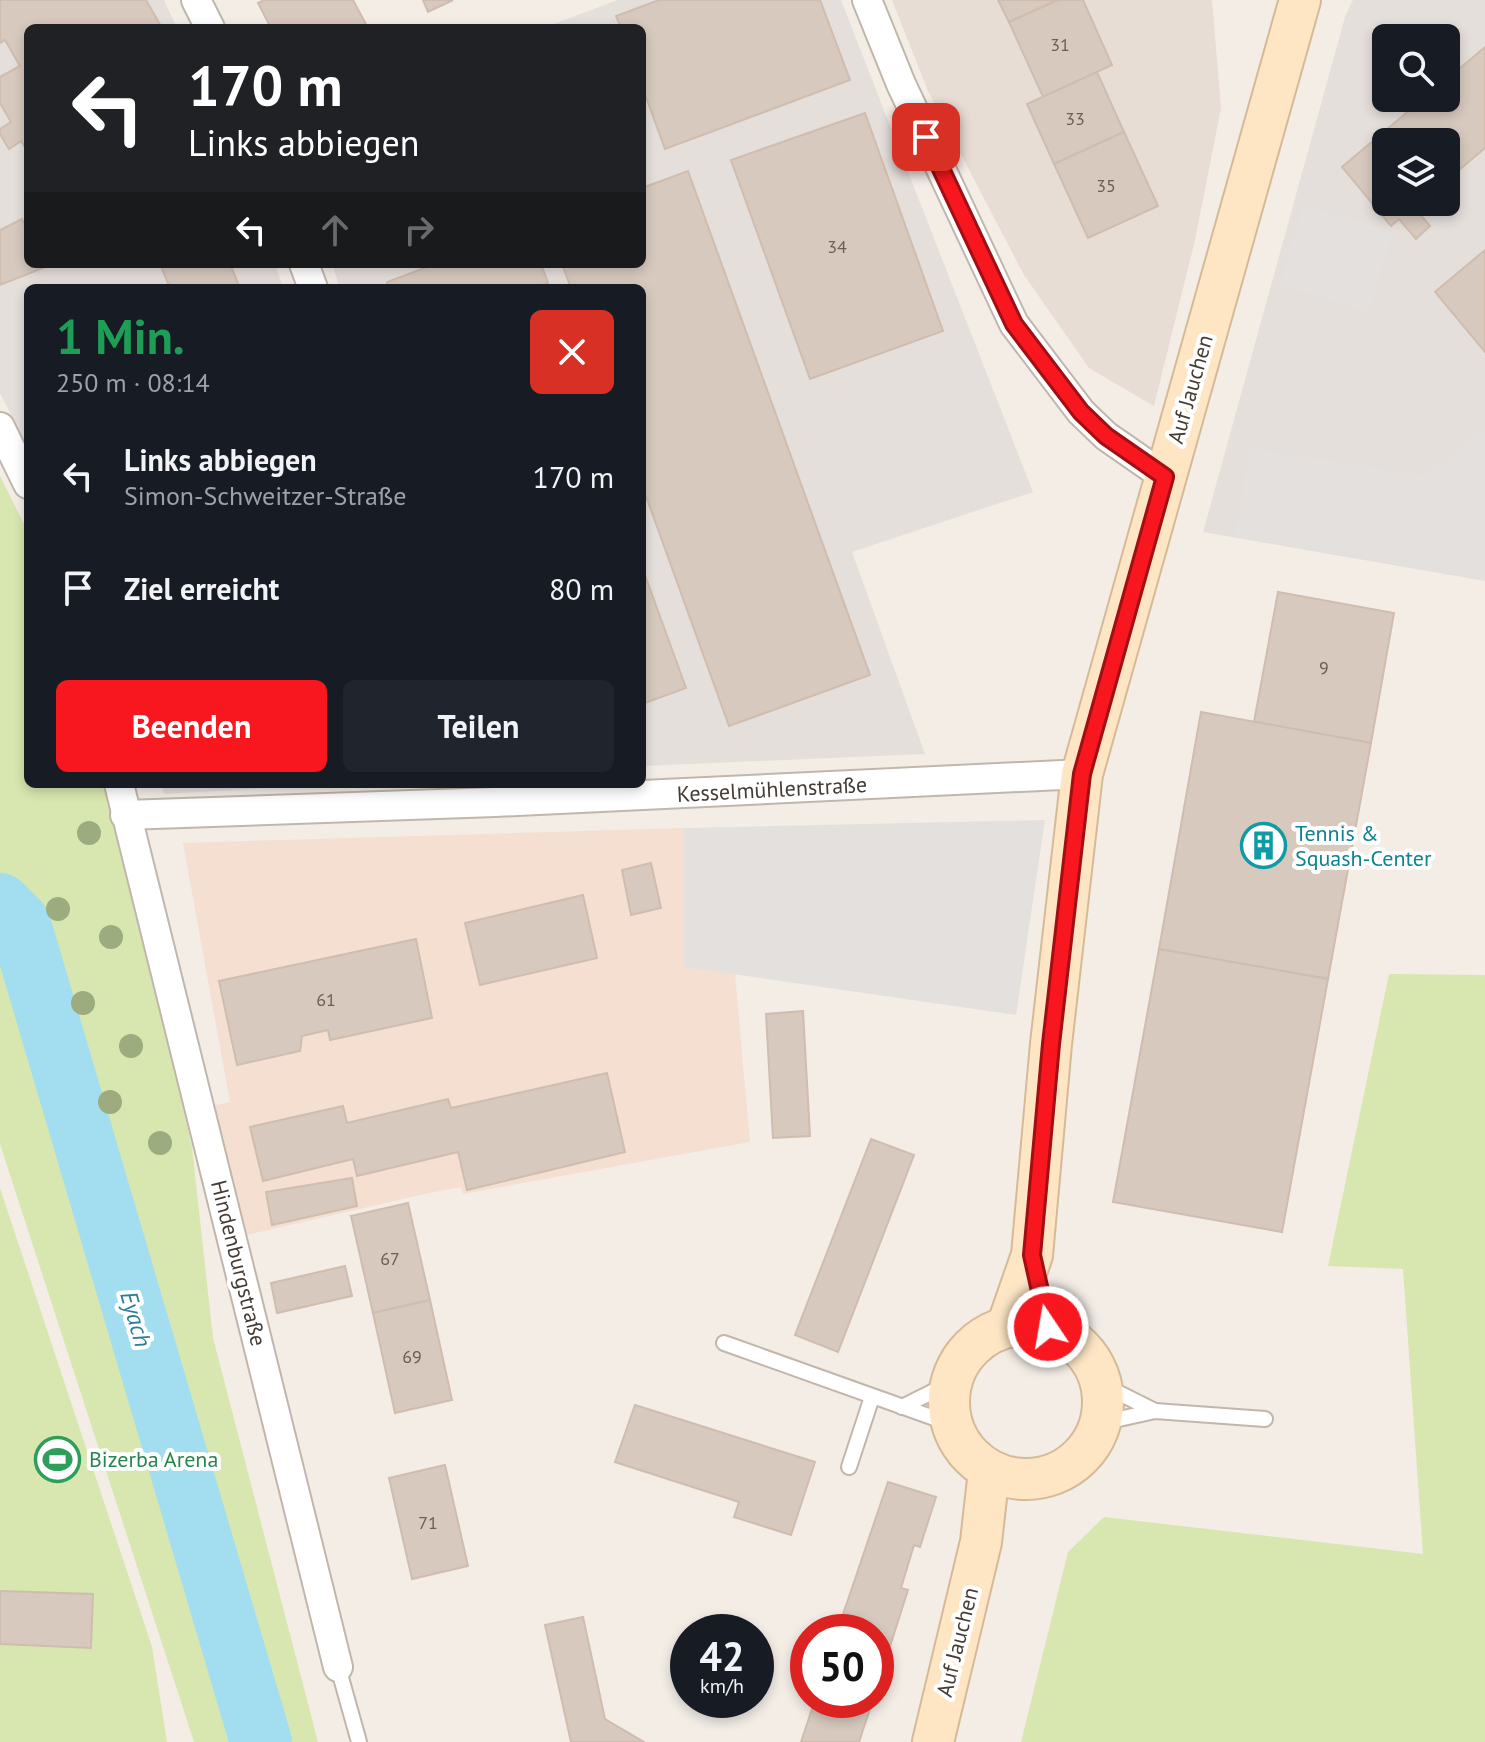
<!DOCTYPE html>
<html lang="de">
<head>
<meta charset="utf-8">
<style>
	:root { --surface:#171b24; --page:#20242c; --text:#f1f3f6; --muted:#9ea1a6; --accent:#f8171e }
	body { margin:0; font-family:"PT Sans",sans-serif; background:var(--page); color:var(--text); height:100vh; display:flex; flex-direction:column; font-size:30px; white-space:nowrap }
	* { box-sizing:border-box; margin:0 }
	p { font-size:26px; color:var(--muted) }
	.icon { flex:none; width:44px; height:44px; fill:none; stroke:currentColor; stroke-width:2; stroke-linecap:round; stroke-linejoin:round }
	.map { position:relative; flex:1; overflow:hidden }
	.side { position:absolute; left:24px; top:284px; width:622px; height:504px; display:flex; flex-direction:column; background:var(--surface); border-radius:12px; box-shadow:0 4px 12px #0003 }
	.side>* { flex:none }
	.top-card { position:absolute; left:24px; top:24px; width:622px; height:244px; border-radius:12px; box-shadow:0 4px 12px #0003; background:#202124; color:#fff; overflow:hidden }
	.controls { position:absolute; left:1372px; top:24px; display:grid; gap:16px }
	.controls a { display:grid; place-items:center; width:88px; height:88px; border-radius:12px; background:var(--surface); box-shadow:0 4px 12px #0003; font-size:40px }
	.speed { position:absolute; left:670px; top:1614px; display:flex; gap:16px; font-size:40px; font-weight:700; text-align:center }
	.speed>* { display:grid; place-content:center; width:104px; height:104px; border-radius:50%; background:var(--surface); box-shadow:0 4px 12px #0003; line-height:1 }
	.speed small { font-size:20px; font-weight:400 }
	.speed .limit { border:12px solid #d22; background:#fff; color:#111 }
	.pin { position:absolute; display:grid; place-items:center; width:68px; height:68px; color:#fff; margin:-34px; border-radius:16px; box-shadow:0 4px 12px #0006 }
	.me { position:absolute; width:88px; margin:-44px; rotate:348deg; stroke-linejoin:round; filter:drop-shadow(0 0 6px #0008) }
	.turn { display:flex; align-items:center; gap:28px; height:168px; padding:0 32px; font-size:36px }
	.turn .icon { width:104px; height:104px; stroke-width:2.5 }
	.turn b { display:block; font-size:56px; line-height:68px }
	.lanes { display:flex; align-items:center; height:76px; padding:0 32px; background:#0003; justify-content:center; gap:40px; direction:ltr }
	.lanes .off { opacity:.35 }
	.round { display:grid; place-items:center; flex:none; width:84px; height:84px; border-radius:12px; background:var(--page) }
	.summary { display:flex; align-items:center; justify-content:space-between; height:136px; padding:0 32px }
	h1 { font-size:48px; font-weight:700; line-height:60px; color:#1e9e55 }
	.primary-button { display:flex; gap:16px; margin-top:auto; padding:16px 32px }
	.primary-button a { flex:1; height:92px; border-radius:12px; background:var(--accent); color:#fff; font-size:32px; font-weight:700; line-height:92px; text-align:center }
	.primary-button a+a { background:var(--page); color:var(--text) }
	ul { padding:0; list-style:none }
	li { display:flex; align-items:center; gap:24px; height:112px; padding:0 32px }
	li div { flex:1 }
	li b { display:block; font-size:30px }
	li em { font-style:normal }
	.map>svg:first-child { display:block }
	.residential { fill:#e7ddd4 }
	.commercial { fill:#f5dfd1 }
	.industrial { fill:#e5dfdb; fill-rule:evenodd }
	.green { fill:#d8e7af }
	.parking { fill:#e4e0de }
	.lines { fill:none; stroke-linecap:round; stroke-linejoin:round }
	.river { stroke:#a2def0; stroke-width:62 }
	.building { fill:#d7c9be; stroke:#cfbdaf; stroke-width:2 }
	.service-casing { stroke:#c1b6ac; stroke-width:18 }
	.minor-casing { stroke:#c1b6ac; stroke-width:32 }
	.secondary-casing { stroke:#d6ba98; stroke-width:44 }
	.service { stroke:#fff; stroke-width:14 }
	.minor { stroke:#fff; stroke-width:28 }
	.secondary { stroke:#fee6c5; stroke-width:40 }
	.tree { fill:#9cac7e }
	.route-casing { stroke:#a10f14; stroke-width:20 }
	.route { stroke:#f8171e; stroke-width:14 }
	.labels { text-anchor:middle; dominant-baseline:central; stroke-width:8; stroke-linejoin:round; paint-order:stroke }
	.number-label { font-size:18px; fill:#6a5f57 }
	.street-label { font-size:22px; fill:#453c35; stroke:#fff }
	.culture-label { font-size:22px; fill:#0d838f; stroke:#fff; text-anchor:start }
	.leisure-label { font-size:22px; fill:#27864d; stroke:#fff; text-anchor:start }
	.water-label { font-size:24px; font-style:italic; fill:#2a7e99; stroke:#fff }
</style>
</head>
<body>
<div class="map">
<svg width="1485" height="1742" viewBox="0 0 1485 1742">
	<rect width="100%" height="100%" fill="#f3ede6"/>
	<!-- residential -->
	<path class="residential" d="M 892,0 L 1212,0 L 1221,108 L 1195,240 L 1154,406 L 1089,368 L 1024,275 L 928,91 Z"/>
	<!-- commercial -->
	<path class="commercial" d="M 684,828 L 684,966 L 735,974 L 750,1142 L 463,1194 L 461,1187 L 429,1193 L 233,1238 L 201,1108 L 230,1102 L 183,843 Z"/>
	<!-- industrial -->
	<g class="industrial">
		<path d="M 0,0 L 164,0 L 177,28 L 28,28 L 28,264 L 275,264 L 283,288 L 28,288 L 28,447 L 0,393 Z"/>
		<path d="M 618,0 L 841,0 L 1033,492 L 852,552 L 925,754 L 642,766 L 642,288 L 340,288 L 332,264 L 642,264 L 642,28 L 543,28 Z"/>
		<path d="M 1353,0 L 1485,0 L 1485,581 L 1203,532 L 1345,17 ZM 1386,38 L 1446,38 L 1446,98 L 1386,98 ZM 1386,142 L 1446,142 L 1446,202 L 1386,202 Z"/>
		<path d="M 161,784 L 339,784 L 164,794 Z"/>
	</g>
	<!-- green -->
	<g class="green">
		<path d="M 0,476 L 28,532 L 28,784 L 109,784 L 192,1147 L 213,1338 L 318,1742 L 194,1742 L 0,1144 Z"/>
		<path d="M 1389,974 L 1485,975 L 1485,1742 L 1021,1742 L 1068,1552 L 1104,1517 L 1423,1554 L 1403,1269 L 1328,1266 Z"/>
		<path d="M 0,1188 L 152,1647 L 167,1742 L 0,1742 Z"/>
	</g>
	<!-- parking -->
	<g class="parking">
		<path d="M 1303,205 L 1393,232 L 1369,312 L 1279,285 Z"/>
		<path d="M 1485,428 L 1485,579 L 1235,536 L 1250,448 L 1426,476 Z"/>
		<path d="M 1045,820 L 1016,1015 L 684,967 L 684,828 Z"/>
	</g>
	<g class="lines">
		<!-- river -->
		<path class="river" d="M 0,904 L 20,924 L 261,1742"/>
	</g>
	<!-- building -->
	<g class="building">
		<path d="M 0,0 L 146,0 L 162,28 L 28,28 L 28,152 L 21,141 L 9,149 L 0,134 L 0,129 L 11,122 L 0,103 L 0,77 L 20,66 L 5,40 L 0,43 Z"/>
		<path d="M 264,0 L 353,0 L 368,28 L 271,28 L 258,3 Z"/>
		<path d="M 423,0 L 453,0 L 428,12 Z"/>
		<path d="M 659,0 L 820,0 L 850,80 L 665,149 L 642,86 L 642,28 L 621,28 L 616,16 Z"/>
		<path d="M 998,0 L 1058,0 L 1009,22 Z"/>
		<path d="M 1058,0 L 1083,0 L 1112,65 L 1043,97 L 1009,22 Z"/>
		<path d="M 1485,47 L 1485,148 L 1446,181 L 1446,142 L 1386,142 L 1386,202 L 1420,202 L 1414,207 L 1430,226 L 1416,239 L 1399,219 L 1391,226 L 1342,167 L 1424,98 L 1446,98 L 1446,80 Z"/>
		<path d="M 1097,72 L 1124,132 L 1054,164 L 1027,104 Z"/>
		<path d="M 865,113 L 943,331 L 810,379 L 731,160 Z"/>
		<path d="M 1124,132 L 1158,206 L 1088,238 L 1054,164 Z"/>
		<path d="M 688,171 L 870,675 L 729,726 L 642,485 L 642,288 L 571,288 L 562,264 L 642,264 L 642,188 Z"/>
		<path d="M 22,219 L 28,234 L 28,264 L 45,267 L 0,285 L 0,230 Z"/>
		<path d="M 1485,250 L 1485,352 L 1435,292 Z"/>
		<path d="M 160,264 L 230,264 L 240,288 L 170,288 Z"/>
		<path d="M 435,264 L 541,264 L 548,283 L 534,288 L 389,288 L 387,282 Z"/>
		<path d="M 642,567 L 686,688 L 642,704 Z"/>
		<path d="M 1278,592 L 1394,613 L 1371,743 L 1254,722 Z"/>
		<path d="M 1201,712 L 1371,743 L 1328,979 L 1159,949 Z"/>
		<path d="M 651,863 L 661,908 L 631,915 L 622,870 Z"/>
		<path d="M 583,895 L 597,958 L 480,985 L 465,923 Z"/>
		<path d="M 416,939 L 432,1018 L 330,1040 L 328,1030 L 302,1036 L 300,1051 L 237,1065 L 219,981 Z"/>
		<path d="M 1159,949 L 1328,979 L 1282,1232 L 1113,1202 Z"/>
		<path d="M 803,1011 L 810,1136 L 773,1138 L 766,1014 Z"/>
		<path d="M 607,1073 L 625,1152 L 467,1190 L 458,1152 L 357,1176 L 353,1159 L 263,1181 L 250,1127 L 343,1106 L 347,1123 L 448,1099 L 451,1108 Z"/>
		<path d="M 871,1139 L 914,1155 L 838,1352 L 795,1335 Z"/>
		<path d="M 352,1178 L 357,1206 L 272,1225 L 266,1192 Z"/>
		<path d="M 408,1203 L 430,1300 L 373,1313 L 351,1216 Z"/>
		<path d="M 345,1266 L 352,1296 L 277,1313 L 271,1283 Z"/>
		<path d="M 430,1300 L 452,1400 L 395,1413 L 373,1313 Z"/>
		<path d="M 635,1405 L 815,1462 L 791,1535 L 734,1517 L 739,1502 L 615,1462 Z"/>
		<path d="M 445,1465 L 468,1566 L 412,1579 L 389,1478 Z"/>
		<path d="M 888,1482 L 936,1497 L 920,1547 L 914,1545 L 901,1588 L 908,1590 L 876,1690 L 876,1632 L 837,1632 Z"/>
		<path d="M 0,1591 L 93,1594 L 91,1648 L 0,1644 Z"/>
		<path d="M 583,1617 L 605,1719 L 644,1742 L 571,1742 L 545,1625 Z"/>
		<path d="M 815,1700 L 873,1700 L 859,1742 L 801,1742 Z"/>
	</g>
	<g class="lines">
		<defs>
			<g id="service">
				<path d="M 724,1343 L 951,1424"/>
				<path d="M 1101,1384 L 1155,1411"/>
				<path d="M 902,1407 L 950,1383"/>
				<path d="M 1101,1423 L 1155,1411 L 1265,1419"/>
				<path d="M 849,1467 L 872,1397"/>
				<path d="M 338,1667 L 359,1742"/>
			</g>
			<g id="minor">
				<path d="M 196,0 L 210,28"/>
				<path d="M 867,0 L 901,84 L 1014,324 L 1081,412 L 1106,436 L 1165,477"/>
				<path d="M 304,264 L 313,288"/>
				<path d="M 0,427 L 28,484"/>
				<path d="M 119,784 L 338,1667"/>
				<path d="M 125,815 L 495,802 L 1082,774"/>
			</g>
			<g id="secondary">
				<circle cx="1026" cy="1402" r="77"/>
				<path d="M 1007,1327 L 1032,1255 L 1051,1044 L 1082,774 L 1300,0"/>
				<path d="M 933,1742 L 981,1542 L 989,1471"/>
			</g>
		</defs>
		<!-- service casing -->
		<use href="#service" class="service-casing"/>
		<!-- minor casing -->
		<use href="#minor" class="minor-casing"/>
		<!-- secondary casing -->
		<use href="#secondary" class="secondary-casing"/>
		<!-- service -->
		<use href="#service" class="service"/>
		<!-- minor -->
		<use href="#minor" class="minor"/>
		<!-- secondary -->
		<use href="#secondary" class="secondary"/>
	</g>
	<!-- trees -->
	<g class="tree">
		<circle cx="89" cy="833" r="12"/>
		<circle cx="58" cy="909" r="12"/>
		<circle cx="111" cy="937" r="12"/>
		<circle cx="83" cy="1003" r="12"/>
		<circle cx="131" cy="1046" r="12"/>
		<circle cx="110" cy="1102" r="12"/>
		<circle cx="160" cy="1143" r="12"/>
	</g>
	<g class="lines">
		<defs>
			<path id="route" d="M 926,137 L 1014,324 L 1081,412 L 1106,436 L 1165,477 L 1082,774 L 1051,1044 L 1032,1255 L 1048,1327"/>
		</defs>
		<!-- route casing -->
		<use href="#route" class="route-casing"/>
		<!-- route -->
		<use href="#route" class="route"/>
	</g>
	<!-- icons -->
	<defs>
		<symbol id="building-ring" viewBox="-11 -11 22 22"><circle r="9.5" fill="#fff" stroke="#0f9aa8" stroke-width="1.5"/><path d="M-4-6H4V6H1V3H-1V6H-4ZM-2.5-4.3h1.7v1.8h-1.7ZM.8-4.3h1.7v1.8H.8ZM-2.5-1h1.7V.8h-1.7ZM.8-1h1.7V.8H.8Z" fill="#0f9aa8"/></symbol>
		<symbol id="stadium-ring" viewBox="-11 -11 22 22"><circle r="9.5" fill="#fff" stroke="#2e9e5b" stroke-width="1.5"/><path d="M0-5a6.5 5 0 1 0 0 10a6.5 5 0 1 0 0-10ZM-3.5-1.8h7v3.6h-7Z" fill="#2e9e5b"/></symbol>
	</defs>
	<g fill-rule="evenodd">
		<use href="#building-ring" x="1238" y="820" width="51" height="51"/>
		<use href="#stadium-ring" x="32" y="1434" width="51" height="51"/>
	</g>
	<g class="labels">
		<!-- number labels -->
		<g class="number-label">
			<text x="1060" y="44">31</text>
			<text x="1075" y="118">33</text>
			<text x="1106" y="185">35</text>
			<text x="837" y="246">34</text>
			<text x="1324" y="667">9</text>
			<text x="326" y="999">61</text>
			<text x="390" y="1258">67</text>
			<text x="412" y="1356">69</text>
			<text x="428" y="1522">71</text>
		</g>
		<!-- street labels -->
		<g class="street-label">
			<text transform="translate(1190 389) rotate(-74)">Auf Jauchen</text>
			<text transform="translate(772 789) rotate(-3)">Kesselmühlenstraße</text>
			<text transform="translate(239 1263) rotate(76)">Hindenburgstraße</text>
			<text transform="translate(957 1642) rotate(-76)">Auf Jauchen</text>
		</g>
		<!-- culture labels -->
		<g class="culture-label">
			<text x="1295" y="833">Tennis &amp;<tspan x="1295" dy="25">Squash-Center</tspan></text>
		</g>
		<!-- leisure labels -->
		<g class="leisure-label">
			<text x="89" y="1459">Bizerba Arena</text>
		</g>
		<!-- water labels -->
		<g class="water-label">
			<text transform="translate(136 1319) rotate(74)">Eyach</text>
		</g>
	</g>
</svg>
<div class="controls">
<a><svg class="icon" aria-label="search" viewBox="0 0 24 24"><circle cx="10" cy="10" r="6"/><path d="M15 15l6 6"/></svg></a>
<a><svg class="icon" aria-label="layers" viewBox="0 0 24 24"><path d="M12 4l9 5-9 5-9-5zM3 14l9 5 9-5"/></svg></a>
</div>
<div class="speed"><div>42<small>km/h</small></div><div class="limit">50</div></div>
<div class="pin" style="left:926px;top:137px;background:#d93025"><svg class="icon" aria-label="arrive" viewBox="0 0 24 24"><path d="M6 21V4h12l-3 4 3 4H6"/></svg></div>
<svg class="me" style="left:1048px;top:1327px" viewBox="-20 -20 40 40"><circle r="17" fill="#f8171e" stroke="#fff" stroke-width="3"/><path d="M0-11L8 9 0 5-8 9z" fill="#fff"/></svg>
<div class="top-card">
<div class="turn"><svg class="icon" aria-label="left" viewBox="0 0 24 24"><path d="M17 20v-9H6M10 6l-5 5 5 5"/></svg><div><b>170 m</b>Links abbiegen</div></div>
<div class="lanes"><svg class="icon" aria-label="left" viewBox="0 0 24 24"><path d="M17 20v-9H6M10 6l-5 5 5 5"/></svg><svg class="icon off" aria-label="ahead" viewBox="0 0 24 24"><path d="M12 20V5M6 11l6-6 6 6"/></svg><svg class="icon off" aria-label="right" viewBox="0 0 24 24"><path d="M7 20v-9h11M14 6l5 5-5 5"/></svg></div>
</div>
<section class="side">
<div class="summary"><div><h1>1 Min.</h1><p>250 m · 08:14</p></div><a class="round" style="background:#d93025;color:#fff"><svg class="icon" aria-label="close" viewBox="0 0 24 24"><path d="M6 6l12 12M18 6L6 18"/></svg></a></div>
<ul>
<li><svg class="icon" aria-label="left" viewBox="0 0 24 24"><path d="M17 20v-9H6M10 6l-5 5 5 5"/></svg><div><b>Links abbiegen</b><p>Simon-Schweitzer-Straße</p></div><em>170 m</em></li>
<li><svg class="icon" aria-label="arrive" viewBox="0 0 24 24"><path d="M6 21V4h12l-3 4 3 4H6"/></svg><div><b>Ziel erreicht</b></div><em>80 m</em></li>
</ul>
<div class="primary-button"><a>Beenden</a><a>Teilen</a></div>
</section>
</div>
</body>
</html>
